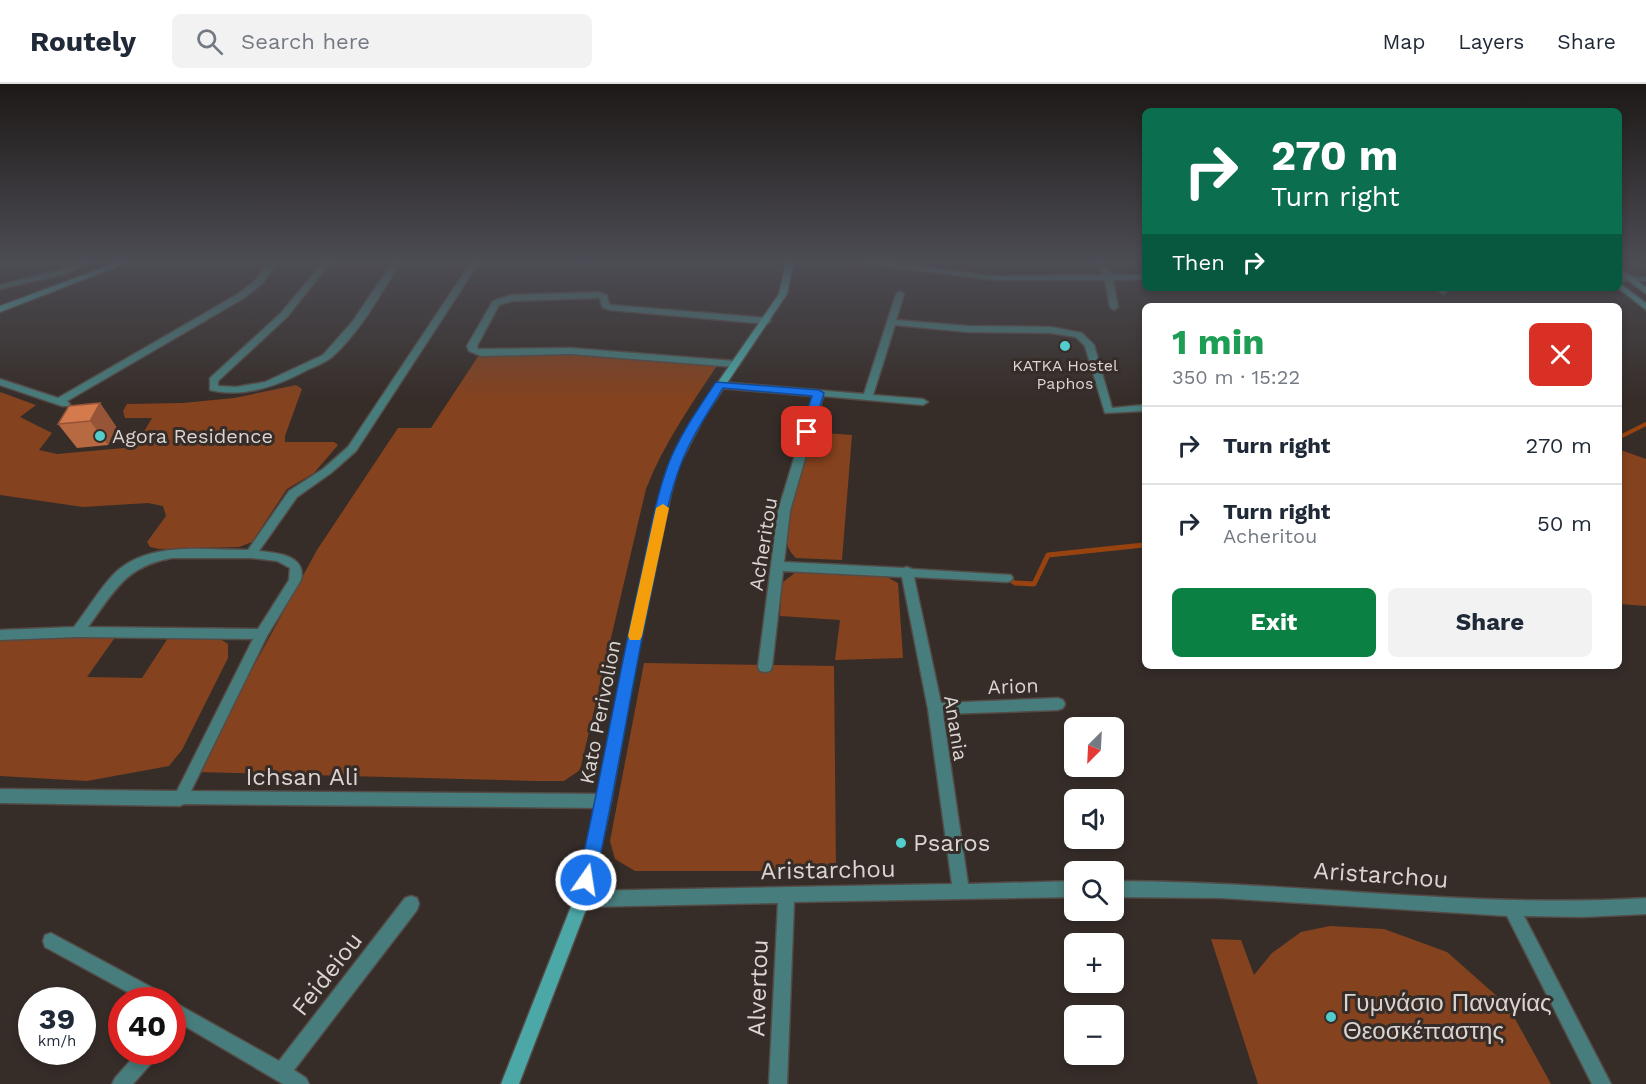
<!DOCTYPE html>
<html lang="en">
<head>
<meta charset="utf-8">
<style>
	:root { --surface:#fff; --page:#f2f2f3; --text:#1f2937; --muted:#747a83; --line:#e0e1e3; --accent:#0b8043 }
	body { margin:0; font-family:"Work Sans",sans-serif; background:var(--page); color:var(--text); height:100vh; display:flex; flex-direction:column; font-size:22px; white-space:nowrap }
	* { box-sizing:border-box; margin:0 }
	p { font-size:20px; color:var(--muted) }
	.icon { flex:none; width:33px; height:33px; fill:none; stroke:currentColor; stroke-width:2; stroke-linecap:round; stroke-linejoin:round }
	.map { position:relative; flex:1; overflow:hidden }
	.sheet { position:absolute; left:1142px; top:219px; width:480px; height:366px; display:flex; flex-direction:column; background:var(--surface); border-radius:9px; box-shadow:0 3px 9px #0003 }
	.sheet>* { flex:none }
	.guide { position:absolute; left:1142px; top:24px; width:480px; height:183px; border-radius:9px; box-shadow:0 3px 9px #0003; background:#0b6e4f; color:#fff; overflow:hidden }
	.needle { width:39px; rotate:204deg }
	.buttons { position:absolute; left:1064px; top:633px; display:grid; gap:12px }
	.buttons a { display:grid; place-items:center; width:60px; height:60px; border-radius:9px; background:var(--surface); box-shadow:0 3px 9px #0003; font-size:30px }
	.speed { position:absolute; left:18px; top:903px; display:flex; gap:12px; font-size:30px; font-weight:700; text-align:center }
	.speed>* { display:grid; place-content:center; width:78px; height:78px; border-radius:50%; background:var(--surface); box-shadow:0 3px 9px #0003; line-height:1 }
	.speed small { font-size:15px; font-weight:400 }
	.speed .limit { border:9px solid #d22; background:#fff; color:#111 }
	.pin { position:absolute; display:grid; place-items:center; width:51px; height:51px; color:#fff; margin:-26px; border-radius:12px; box-shadow:0 3px 9px #0006 }
	.me { position:absolute; width:66px; margin:-33px; rotate:13deg; stroke-linejoin:round; filter:drop-shadow(0 0 4px #0008) }
	.turn { display:flex; align-items:center; gap:21px; height:126px; padding:0 30px; font-size:27px }
	.turn .icon { width:78px; height:78px; stroke-width:2.5 }
	.turn b { display:block; font-size:42px; line-height:51px }
	.then { display:flex; align-items:center; height:57px; padding:0 30px; background:#0003; gap:12px; font-size:22px }
	.round { display:grid; place-items:center; flex:none; width:63px; height:63px; border-radius:9px; background:var(--page) }
	.headline { display:flex; align-items:center; justify-content:space-between; height:102px; padding:0 30px }
	h1 { font-size:36px; font-weight:700; line-height:45px; color:#1e9e55 }
	.action { display:flex; gap:12px; margin-top:auto; padding:12px 30px }
	.action a { flex:1; height:69px; border-radius:9px; background:var(--accent); color:#fff; font-size:24px; font-weight:700; line-height:69px; text-align:center }
	.action a+a { background:var(--page); color:var(--text) }
	ul { padding:0; list-style:none }
	li { display:flex; align-items:center; gap:18px; height:78px; padding:0 30px; border-top:2px solid var(--line) }
	li div { flex:1 }
	li b { display:block; font-size:22px }
	li em { font-style:normal }
	header { display:flex; align-items:center; gap:36px; box-sizing:border-box; height:84px; padding:0 30px; background:var(--surface); border-bottom:2px solid var(--line) }
	header strong { font-size:28px }
	nav { display:flex; gap:33px; margin-inline-start:auto; font-size:21px }
	.search { width:420px; height:54px; background:var(--page); display:flex; align-items:center; gap:15px; box-sizing:border-box; padding:0 21px; border-radius:9px; color:var(--muted); font-size:22px }
	.map>svg:first-child { display:block }
	.green { fill:#85421e }
	.lines { fill:none; stroke-linecap:round; stroke-linejoin:round }
	.stream-far1 { stroke:#98430f; stroke-width:4 }
	.stream { stroke:#98430f; stroke-width:5 }
	.street-casing { stroke:#544b47; stroke-width:3 }
	.secondary-casing { stroke:#544b47; stroke-width:3 }
	.street { fill:#477d7c; fill-rule:evenodd }
	.secondary { fill:#4ca8a7; fill-rule:evenodd }
	.wall { fill:#b76942 }
	.shaded-wall { fill:#955536 }
	.building { fill:#d57a4d; stroke:#955536; stroke-width:1.5 }
	.route { fill:#1a73e8; stroke:#114b97; stroke-width:1.5 }
	.slow { fill:#f59e0b }
	.poi-dot { fill:#52cdcc; stroke:#362d29; stroke-width:2 }
	.labels { text-anchor:middle; dominant-baseline:central; stroke-width:6; stroke-linejoin:round; paint-order:stroke }
	.far-poi-label { font-size:16px; fill:#dbd5d2; stroke:#362d29 }
	.poi-label { font-size:20px; fill:#dbd5d2; stroke:#362d29; text-anchor:start }
	.street-label { font-size:20px; fill:#dbd5d2; stroke:#362d29 }
	.near-street-label { font-size:24px; fill:#dbd5d2; stroke:#362d29 }
	.near-poi-label { font-size:24px; fill:#dbd5d2; stroke:#362d29; text-anchor:start }
</style>
</head>
<body>
<header>
<strong>Routely</strong>
<div class="search"><svg class="icon" aria-label="search" viewBox="0 0 24 24"><circle cx="10" cy="10" r="6"/><path d="M15 15l6 6"/></svg>Search here</div>
<nav><a>Map</a><a>Layers</a><a>Share</a></nav>
</header>
<div class="map">
<svg width="1646" height="1000" viewBox="0 0 1646 1000">
	<rect width="100%" height="100%" fill="#362d29"/>
	<!-- green -->
	<g class="green">
		<path d="M 479,271 L 583,271 L 718,280 C 691,321 664,359 646,405 L 580,686 L 564,697 L 536,697 L 196,688 L 317,466 L 398,344 L 431,344 Z"/>
		<path d="M 296,301 L 302,305 L 285,352 L 285,358 L 334,358 L 338,361 L 314,389 L 287,405 L 252,458 L 239,463 L 159,465 L 150,463 L 147,458 L 166,432 L 163,422 L 148,419 L 83,423 L 0,411 L 0,308 L 36,321 L 20,333 L 52,349 L 39,366 L 57,370 L 135,363 L 152,334 L 125,334 L 123,327 L 127,320 L 183,319 L 234,314 Z"/>
		<path d="M 812,348 L 852,351 L 842,476 L 796,474 C 790,468 786,462 787,453 C 788,418 803,381 812,348 Z"/>
		<path d="M 1618,365 L 1646,375 L 1646,522 L 1619,520 Z"/>
		<path d="M 796,488 L 883,491 L 898,499 L 903,574 L 835,576 L 840,536 L 780,532 L 782,499 Z"/>
		<path d="M 116,552 L 87,593 L 142,594 L 168,554 L 217,553 L 228,560 L 228,574 L 182,666 L 169,682 L 87,697 L 0,692 L 0,555 Z"/>
		<path d="M 644,579 L 834,582 L 836,787 L 635,787 L 615,775 L 610,757 Z"/>
		<path d="M 1330,842 L 1384,845 L 1447,868 L 1508,922 L 1551,1000 L 1258,1000 L 1211,855 L 1241,856 L 1254,891 L 1272,869 L 1301,848 Z"/>
	</g>
	<g class="lines">
		<!-- stream-far1 -->
		<path class="stream-far1" d="M 1618,354 L 1646,340"/>
		<!-- stream -->
		<path class="stream" d="M 1007,494 L 1015,499 L 1034,500 L 1048,471 L 1144,461"/>
		<defs>
			<g id="street">
				<path d="M 82,177 L 93,177 L 66,190 L 0,205 L 0,201 L 60,186 Z"/>
				<path d="M 270,177 L 278,177 L 263,199 L 244,214 L 67,317 L 70,320 L 68,322 L 62,322 L 0,301 L 0,295 L 58,314 L 238,210 L 257,195 Z"/>
				<path d="M 324,177 L 410,177 L 400,179 C 380,211 360,248 332,273 C 324,279 316,282 307,286 C 277,302 244,314 210,306 L 210,294 L 281,229 ZM 330,179 L 392,179 L 353,237 L 323,271 L 265,298 L 236,303 L 218,302 L 218,297 L 287,233 Z"/>
				<path d="M 472,177 L 480,177 L 356,367 L 331,389 L 297,413 L 259,467 C 277,469 307,471 301,496 L 267,552 L 191,707 L 604,710 L 609,712 L 611,717 L 609,722 L 604,724 L 184,720 L 180,722 L 0,719 L 0,705 L 177,707 L 253,555 L 78,553 L 0,556 L 0,546 L 74,543 C 87,526 99,506 113,491 C 147,456 205,466 248,466 L 289,407 L 323,385 L 348,363 ZM 172,474 L 251,474 L 277,477 L 290,484 L 289,496 L 258,545 L 88,543 C 114,508 125,482 172,474 Z"/>
				<path d="M 572,177 L 584,177 L 585,178 L 581,180 Z"/>
				<path d="M 853,177 L 876,177 L 994,192 L 1103,191 L 1096,177 L 1104,177 L 1111,191 L 1144,191 L 1144,195 L 1113,196 L 1118,223 L 1114,226 L 1110,223 L 1105,196 L 994,196 L 857,179 Z"/>
				<rect x="1618" y="193" width="28" height="4"/>
				<path d="M 1435,204 L 1444,204 L 1447,207 L 1443,210 Z"/>
				<path d="M 900,207 L 904,210 L 896,236 L 968,242 L 1051,243 L 1082,249 L 1094,261 L 1112,324 L 1144,321 L 1144,327 L 1105,329 L 1085,262 L 1076,253 L 1051,249 L 968,248 L 895,241 L 873,311 L 923,315 L 928,318 L 923,321 L 823,312 L 790,427 L 784,478 L 903,484 L 907,483 L 912,485 L 1011,491 L 1013,494 L 1011,497 L 1007,498 L 914,493 L 941,619 L 1058,614 L 1063,616 L 1065,620 L 1063,624 L 1058,626 L 943,630 L 968,800 L 1074,797 L 1074,813 L 794,818 L 787,1000 L 769,1000 L 778,819 L 582,823 L 576,820 L 574,815 L 576,810 L 582,807 L 952,800 L 928,625 L 902,493 L 783,487 L 772,583 L 770,587 L 765,588 L 760,587 L 758,583 L 778,427 L 813,312 L 720,304 L 715,301 L 720,298 L 864,310 L 896,210 Z"/>
				<path d="M 598,208 L 607,211 L 609,220 L 611,221 L 767,234 L 771,237 L 767,240 L 610,226 L 602,223 L 600,214 L 597,214 L 512,217 L 499,221 L 477,262 L 478,265 L 570,264 L 735,277 L 740,280 L 735,283 L 570,270 L 481,272 L 469,267 L 467,262 L 493,217 L 511,211 Z"/>
				<path d="M 1113,797 C 1291,797 1468,825 1646,814 L 1646,830 L 1583,833 L 1524,832 L 1611,1000 L 1592,1000 L 1507,832 L 1221,814 L 1113,813 Z"/>
				<path d="M 411,812 L 417,814 L 419,820 L 417,826 L 294,986 L 306,994 L 309,1000 L 283,1000 L 183,941 L 178,947 L 172,950 L 172,917 L 279,977 L 405,814 Z"/>
				<path d="M 51,849 L 164,910 L 166,916 L 142,916 L 45,863 L 43,857 L 45,851 Z"/>
				<path d="M 138,968 L 159,968 L 156,974 L 133,1000 L 112,1000 L 115,994 Z"/>
			</g>
			<g id="secondary">
				<path d="M 121,177 L 132,177 L 0,228 L 0,222 Z"/>
				<path d="M 786,177 L 794,177 L 787,210 L 704,333 L 679,381 L 671,409 L 636,577 L 611,717 L 590,815 L 519,1000 L 501,1000 L 574,815 L 597,717 L 624,577 L 661,409 L 669,381 L 694,333 L 779,210 Z"/>
				<path d="M 1618,183 L 1646,203 L 1646,210 L 1618,189 Z"/>
				<path d="M 1618,198 L 1646,219 L 1646,226 L 1618,204 Z"/>
			</g>
		</defs>
		<!-- street casing -->
		<use href="#street" class="street-casing"/>
		<!-- secondary casing -->
		<use href="#secondary" class="secondary-casing"/>
		<!-- street -->
		<use href="#street" class="street"/>
		<!-- secondary -->
		<use href="#secondary" class="secondary"/>
	</g>
	<!-- wall -->
	<path class="wall" d="M 100,319 L 117,344 L 108,361 L 77,364 L 58,340 Z"/>
	<!-- shaded-wall -->
	<path class="shaded-wall" d="M 100,319 L 117,344 L 108,361 L 90,337 Z"/>
	<!-- building -->
	<path class="building" d="M 100,319 L 90,337 L 58,340 L 69,322 Z"/>
	<!-- sky -->
	<linearGradient id="sky" x2="0" y2="1"><stop stop-color="#1e1917"/><stop offset="0.56" stop-color="#4c4c54"/><stop offset="1" stop-color="#4c4c54" stop-opacity="0"/></linearGradient>
	<rect width="1646" height="317" fill="url(#sky)"/>
	<!-- route -->
	<path class="route" d="M 716,298 L 819,306 L 824,309 L 811,351 L 803,351 L 801,348 L 812,312 L 723,304 C 708,329 691,353 681,380 C 666,417 661,461 653,500 C 632,598 617,698 595,796 L 593,802 L 586,804 L 580,802 L 578,796 C 600,698 617,599 639,501 C 648,462 654,419 668,381 C 679,352 698,325 716,298 Z"/>
	<!-- slow -->
	<path class="slow" d="M 663,420 L 669,424 L 642,552 L 640,556 L 630,556 L 628,552 L 656,424 Z"/>
	<!-- markers -->
	<g class="poi-dot">
		<circle cx="1065" cy="262" r="6"/>
		<circle cx="100" cy="352" r="6"/>
		<circle cx="901" cy="759" r="6"/>
		<circle cx="1331" cy="933" r="6"/>
	</g>
	<g class="labels">
		<!-- far-poi labels -->
		<g class="far-poi-label">
			<text x="1065" y="281">KATKA Hostel<tspan x="1065" dy="18">Paphos</tspan></text>
		</g>
		<!-- poi labels -->
		<g class="poi-label">
			<text x="112" y="352">Agora Residence</text>
		</g>
		<!-- street labels -->
		<g class="street-label">
			<text transform="translate(763 460) rotate(-81)">Acheritou</text>
			<text transform="translate(1013 602) rotate(-2)">Arion</text>
			<text transform="translate(600 628) rotate(-79)">Kato Perivolion</text>
			<text transform="translate(956 644) rotate(81)">Anania</text>
		</g>
		<!-- near-street labels -->
		<g class="near-street-label">
			<text x="302" y="693">Ichsan Ali</text>
			<text transform="translate(828 786) rotate(-1)">Aristarchou</text>
			<text transform="translate(1381 791) rotate(4)">Aristarchou</text>
			<text transform="translate(327 890) rotate(-52)">Feideiou</text>
			<text transform="translate(758 904) rotate(-88)">Alvertou</text>
		</g>
		<!-- near-poi labels -->
		<g class="near-poi-label">
			<text x="913" y="759">Psaros</text>
			<text x="1343" y="919">Γυμνάσιο Παναγίας<tspan x="1343" dy="28">Θεοσκέπαστης</tspan></text>
		</g>
	</g>
</svg>
<div class="buttons">
<a><svg class="needle" viewBox="-14 -14 28 28"><path d="M0-13l5 13h-10z" fill="#e53935"/><path d="M0 13l5-13h-10z" fill="#747a83"/></svg></a>
<a><svg class="icon" aria-label="sound" viewBox="0 0 24 24"><path d="M4 9h4l5-4v14l-5-4H4zM17 9q2 3 0 6"/></svg></a>
<a><svg class="icon" aria-label="search" viewBox="0 0 24 24"><circle cx="10" cy="10" r="6"/><path d="M15 15l6 6"/></svg></a>
<a>+</a>
<a>−</a>
</div>
<div class="speed"><div>39<small>km/h</small></div><div class="limit">40</div></div>
<div class="pin" style="left:807px;top:348px;background:#d93025"><svg class="icon" aria-label="arrive" viewBox="0 0 24 24"><path d="M6 21V4h12l-3 4 3 4H6"/></svg></div>
<svg class="me" style="left:586px;top:796px" viewBox="-20 -20 40 40"><circle r="17" fill="#1a73e8" stroke="#fff" stroke-width="3"/><path d="M0-11L8 9 0 5-8 9z" fill="#fff"/></svg>
<div class="guide">
<div class="turn"><svg class="icon" aria-label="right" viewBox="0 0 24 24"><path d="M7 20v-9h11M14 6l5 5-5 5"/></svg><div><b>270 m</b>Turn right</div></div>
<div class="then">Then<svg class="icon" aria-label="right" viewBox="0 0 24 24"><path d="M7 20v-9h11M14 6l5 5-5 5"/></svg></div>
</div>
<section class="sheet">
<div class="headline"><div><h1>1 min</h1><p>350 m · 15:22</p></div><a class="round" style="background:#d93025;color:#fff"><svg class="icon" aria-label="close" viewBox="0 0 24 24"><path d="M6 6l12 12M18 6L6 18"/></svg></a></div>
<ul>
<li><svg class="icon" aria-label="right" viewBox="0 0 24 24"><path d="M7 20v-9h11M14 6l5 5-5 5"/></svg><div><b>Turn right</b></div><em>270 m</em></li>
<li><svg class="icon" aria-label="right" viewBox="0 0 24 24"><path d="M7 20v-9h11M14 6l5 5-5 5"/></svg><div><b>Turn right</b><p>Acheritou</p></div><em>50 m</em></li>
</ul>
<div class="action"><a>Exit</a><a>Share</a></div>
</section>
</div>
</body>
</html>
